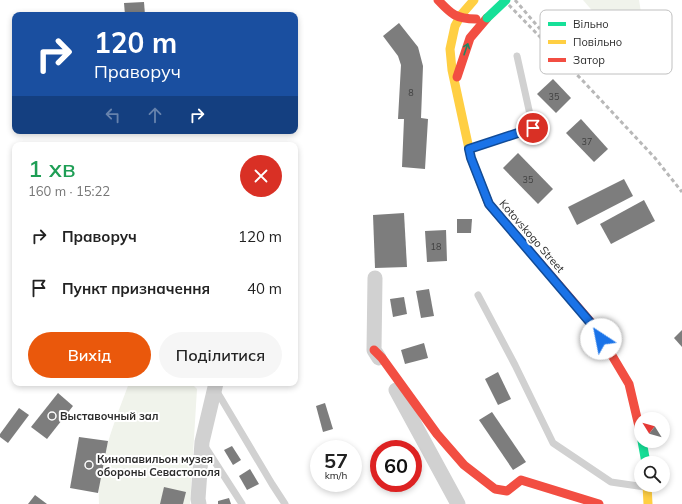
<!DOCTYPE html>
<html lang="uk">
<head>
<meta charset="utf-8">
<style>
	:root { --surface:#fff; --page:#f6f6f6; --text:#222; --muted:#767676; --accent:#ea580c }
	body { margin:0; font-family:Mulish,sans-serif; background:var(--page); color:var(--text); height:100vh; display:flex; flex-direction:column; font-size:15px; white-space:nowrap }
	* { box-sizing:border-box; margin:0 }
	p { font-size:13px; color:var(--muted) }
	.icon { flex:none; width:22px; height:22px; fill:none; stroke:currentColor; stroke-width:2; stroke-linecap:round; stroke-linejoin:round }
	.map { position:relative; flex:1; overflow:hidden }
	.details { position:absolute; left:12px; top:142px; width:286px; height:244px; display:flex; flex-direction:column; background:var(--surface); border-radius:8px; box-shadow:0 2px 6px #0003 }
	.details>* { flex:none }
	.hud { position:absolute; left:12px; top:12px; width:286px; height:122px; border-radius:8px; box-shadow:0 2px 6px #0003; background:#1a4fa0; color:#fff; overflow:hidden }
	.needle { width:26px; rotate:307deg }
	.tools { position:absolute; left:634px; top:412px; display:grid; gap:8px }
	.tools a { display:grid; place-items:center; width:36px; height:36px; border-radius:50%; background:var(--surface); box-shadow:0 2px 6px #0003; font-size:20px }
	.speed { position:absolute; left:310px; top:440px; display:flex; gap:8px; font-size:20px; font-weight:700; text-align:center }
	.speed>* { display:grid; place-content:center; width:52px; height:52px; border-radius:50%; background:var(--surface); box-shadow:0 2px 6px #0003; line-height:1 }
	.speed small { font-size:10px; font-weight:400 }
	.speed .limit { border:6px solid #d22; background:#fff; color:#111 }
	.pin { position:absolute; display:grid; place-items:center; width:34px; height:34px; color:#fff; margin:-17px; border:2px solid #fff; border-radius:50%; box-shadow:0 1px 4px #0007 }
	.me { position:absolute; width:44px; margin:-22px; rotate:326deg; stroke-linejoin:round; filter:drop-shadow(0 0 3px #0008) }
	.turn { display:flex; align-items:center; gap:14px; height:84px; padding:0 16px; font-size:18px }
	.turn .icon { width:52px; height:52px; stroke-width:2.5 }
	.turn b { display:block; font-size:28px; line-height:34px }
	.lanes { display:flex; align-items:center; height:38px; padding:0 16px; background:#0003; justify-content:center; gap:20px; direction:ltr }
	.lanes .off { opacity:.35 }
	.round { display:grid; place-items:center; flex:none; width:42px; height:42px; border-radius:21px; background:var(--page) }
	.head { display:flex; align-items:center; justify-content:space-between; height:68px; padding:0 16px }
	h1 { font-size:24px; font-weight:600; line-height:30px; color:#1e9e55 }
	.button { display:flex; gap:8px; margin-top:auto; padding:8px 16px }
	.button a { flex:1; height:46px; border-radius:24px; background:var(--accent); color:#fff; font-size:16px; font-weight:600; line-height:46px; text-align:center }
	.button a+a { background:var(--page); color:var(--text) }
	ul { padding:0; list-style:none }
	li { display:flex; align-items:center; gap:12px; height:52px; padding:0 16px }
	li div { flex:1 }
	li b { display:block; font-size:15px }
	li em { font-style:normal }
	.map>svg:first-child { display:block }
	.green { fill:#f0f3eb }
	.building { fill:#7d7d7d }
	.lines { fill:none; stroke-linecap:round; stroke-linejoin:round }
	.lane { stroke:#d1d1d1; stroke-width:7 }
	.street { stroke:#d1d1d1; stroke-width:15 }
	.fast { stroke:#16e098; stroke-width:9 }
	.slow { stroke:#ffcf43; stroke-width:9 }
	.jam { stroke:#f24e42; stroke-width:9 }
	.rail { stroke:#b8b8b8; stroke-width:3; stroke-dasharray:4 3; stroke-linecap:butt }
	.fast-bridge { stroke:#16e098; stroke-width:9 }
	.oneway { stroke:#218662 }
	.route-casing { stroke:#114b97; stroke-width:10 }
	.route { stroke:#1a73e8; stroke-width:7 }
	.poi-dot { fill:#767676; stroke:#fff; stroke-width:1.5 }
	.labels { text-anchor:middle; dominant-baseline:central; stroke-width:4; stroke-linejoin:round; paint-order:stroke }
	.number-label { font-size:9px; fill:#404040 }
	.street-label { font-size:11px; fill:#2c2c2c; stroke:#fff }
	.poi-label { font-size:11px; font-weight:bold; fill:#2c2c2c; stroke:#fff; text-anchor:start }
	.key { fill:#fff; stroke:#c0c0c0; stroke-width:1 }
	.key-label { font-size:11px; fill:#2c2c2c }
</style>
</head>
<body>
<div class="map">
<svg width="682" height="504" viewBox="0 0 682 504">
	<rect width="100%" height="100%" fill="#fff"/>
	<!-- green -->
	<g class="green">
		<path d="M 583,0 L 639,0 L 645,38 L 628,52 Z"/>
		<path d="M 129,383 L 191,383 L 197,389 L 190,504 L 99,504 C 97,463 115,421 129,383 Z"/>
	</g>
	<!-- building -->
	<g class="building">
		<path d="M 144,2 L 145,15 L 125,15 L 124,3 Z"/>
		<path d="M 399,23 L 418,47 L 423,66 L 421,118 L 428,119 L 425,169 L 402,167 L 404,119 L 398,119 L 401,65 L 398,56 L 383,36 Z"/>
		<path d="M 553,79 L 571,98 L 556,113 L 537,94 Z"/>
		<path d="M 581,119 L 608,149 L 594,162 L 566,133 Z"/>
		<path d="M 518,153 L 553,189 L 538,204 L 503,168 Z"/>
		<path d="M 624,179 L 633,196 L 577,225 L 568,207 Z"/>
		<path d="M 644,200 L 655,221 L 611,244 L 600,224 Z"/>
		<path d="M 404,213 L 407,267 L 375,268 L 373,215 Z"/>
		<path d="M 457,219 L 472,219 L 471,233 L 457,233 Z"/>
		<path d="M 446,230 L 447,261 L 427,262 L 425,231 Z"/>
		<path d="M 429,289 L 434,316 L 421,318 L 416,291 Z"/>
		<path d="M 404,297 L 407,314 L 393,317 L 390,299 Z"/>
		<path d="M 682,330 L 682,347 L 674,338 Z"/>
		<path d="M 424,343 L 428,358 L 405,364 L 401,350 Z"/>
		<path d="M 498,372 L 511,399 L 498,405 L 485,379 Z"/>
		<path d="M 58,393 L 73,406 L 47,439 L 31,427 Z"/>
		<path d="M 325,403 L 333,429 L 323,432 L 316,406 Z"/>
		<path d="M 19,408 L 29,415 L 8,443 L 0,437 L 0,434 Z"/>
		<path d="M 492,412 L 526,462 L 513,470 L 479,420 Z"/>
		<path d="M 79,437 L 108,441 L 98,493 L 70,488 Z"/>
		<path d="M 232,446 L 241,460 L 233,465 L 224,450 Z"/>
		<path d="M 250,469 L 259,484 L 247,490 L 239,476 Z"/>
		<path d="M 164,487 L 186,492 L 183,504 L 160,504 Z"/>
		<path d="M 35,495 L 47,504 L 28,504 Z"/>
		<path d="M 229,498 L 231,504 L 218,504 L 218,501 Z"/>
	</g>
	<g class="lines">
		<!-- lane -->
		<g class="lane">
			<path d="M 471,149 L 533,128 L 517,56"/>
			<path d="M 478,295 L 515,365 L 553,443 L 611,482 L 645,487"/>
			<path d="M 216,390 L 272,484 L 285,504"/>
			<path d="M 204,445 L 242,504"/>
		</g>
		<!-- street -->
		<g class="street">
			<path d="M 375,278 L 374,350 L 379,358"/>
			<path d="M 396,390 L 458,504"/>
			<path d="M 199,504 L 198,499 L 202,442 L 216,383"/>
		</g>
		<!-- fast -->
		<path class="fast" d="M 642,441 L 646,463"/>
		<!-- slow -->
		<g class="slow">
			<path d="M 474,0 L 461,15 L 455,26 L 450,49 L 452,70 L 471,158 L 487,199"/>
			<path d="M 647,485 L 648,504"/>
		</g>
		<!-- jam -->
		<g class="jam">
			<path d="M 438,0 C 451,14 456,19 476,19"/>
			<path d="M 457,77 L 470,38 L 487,18"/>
			<path d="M 487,199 L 489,204 L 595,327 L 629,384 L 641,435"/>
			<path d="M 374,350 L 382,358 L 437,434 L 464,465 L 495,489 L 507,491 L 521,480 L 599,504"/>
		</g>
		<!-- rail -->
		<g class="rail">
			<path d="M 504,0 L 584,82 L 655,158 L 682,192"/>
			<path d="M 515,0 L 540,29"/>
		</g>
		<!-- fast-bridge -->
		<path class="fast-bridge" d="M 487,18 L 506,0"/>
	</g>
	<!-- one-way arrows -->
	<defs><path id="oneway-shaft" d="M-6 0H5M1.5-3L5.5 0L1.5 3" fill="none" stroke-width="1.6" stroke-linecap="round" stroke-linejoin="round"/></defs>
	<use class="oneway" href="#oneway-shaft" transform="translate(466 49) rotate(-71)"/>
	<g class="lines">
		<defs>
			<path id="route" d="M 533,128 L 469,149 L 471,158 L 489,204 L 594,327 L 601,339"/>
		</defs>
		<!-- route casing -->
		<use href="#route" class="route-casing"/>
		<!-- route -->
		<use href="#route" class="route"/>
	</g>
	<!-- markers -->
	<g class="poi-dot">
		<circle cx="52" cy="416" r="4"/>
		<circle cx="89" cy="465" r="4"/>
	</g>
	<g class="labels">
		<!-- number labels -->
		<g class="number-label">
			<text x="411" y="92">8</text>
			<text x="554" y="96">35</text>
			<text x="587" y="141">37</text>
			<text x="528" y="179">35</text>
			<text x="436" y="246">18</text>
		</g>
		<!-- street labels -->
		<g class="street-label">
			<text transform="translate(532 236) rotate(49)">Kotovskogo Street</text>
		</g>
		<!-- poi labels -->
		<g class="poi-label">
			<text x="60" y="416">Выставочный зал</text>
			<text x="97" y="459">Кинопавильон музея<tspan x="97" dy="13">обороны Севастополя</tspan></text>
		</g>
	</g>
	<!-- legend -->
	<rect x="540" y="10" width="132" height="64" rx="6" class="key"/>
	<rect x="548" y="22" width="18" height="4" fill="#16e098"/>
	<rect x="548" y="40" width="18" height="4" fill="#ffcf43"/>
	<rect x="548" y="58" width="18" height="4" fill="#f24e42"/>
	<g class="key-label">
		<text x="573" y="28">Вільно</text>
		<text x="573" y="46">Повільно</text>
		<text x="573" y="64">Затор</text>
	</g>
</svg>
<div class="tools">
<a><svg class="needle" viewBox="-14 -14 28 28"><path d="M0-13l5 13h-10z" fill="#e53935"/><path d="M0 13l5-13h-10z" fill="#767676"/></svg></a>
<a><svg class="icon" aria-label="search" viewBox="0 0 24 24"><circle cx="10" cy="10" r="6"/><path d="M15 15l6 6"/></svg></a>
</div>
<div class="speed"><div>57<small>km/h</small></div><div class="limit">60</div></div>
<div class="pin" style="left:533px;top:128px;background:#d93025"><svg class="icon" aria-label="arrive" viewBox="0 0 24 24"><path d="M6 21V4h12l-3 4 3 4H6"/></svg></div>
<svg class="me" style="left:601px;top:339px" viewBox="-20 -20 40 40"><circle r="19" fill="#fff"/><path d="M0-13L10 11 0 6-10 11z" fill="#1a73e8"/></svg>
<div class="hud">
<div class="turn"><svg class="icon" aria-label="right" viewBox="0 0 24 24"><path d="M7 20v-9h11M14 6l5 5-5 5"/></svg><div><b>120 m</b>Праворуч</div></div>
<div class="lanes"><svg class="icon off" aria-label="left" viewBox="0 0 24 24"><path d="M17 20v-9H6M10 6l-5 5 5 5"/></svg><svg class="icon off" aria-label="ahead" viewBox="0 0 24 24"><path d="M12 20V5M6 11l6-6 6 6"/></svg><svg class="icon" aria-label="right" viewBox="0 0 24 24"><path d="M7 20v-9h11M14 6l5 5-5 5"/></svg></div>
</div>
<section class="details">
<div class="head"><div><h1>1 хв</h1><p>160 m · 15:22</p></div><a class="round" style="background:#d93025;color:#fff"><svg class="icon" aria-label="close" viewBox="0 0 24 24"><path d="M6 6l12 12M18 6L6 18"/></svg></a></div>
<ul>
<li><svg class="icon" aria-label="right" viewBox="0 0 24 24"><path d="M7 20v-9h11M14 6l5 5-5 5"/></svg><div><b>Праворуч</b></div><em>120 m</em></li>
<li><svg class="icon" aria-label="arrive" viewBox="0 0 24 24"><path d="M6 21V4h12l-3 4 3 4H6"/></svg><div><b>Пункт призначення</b></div><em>40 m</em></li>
</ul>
<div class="button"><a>Вихід</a><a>Поділитися</a></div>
</section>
</div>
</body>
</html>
